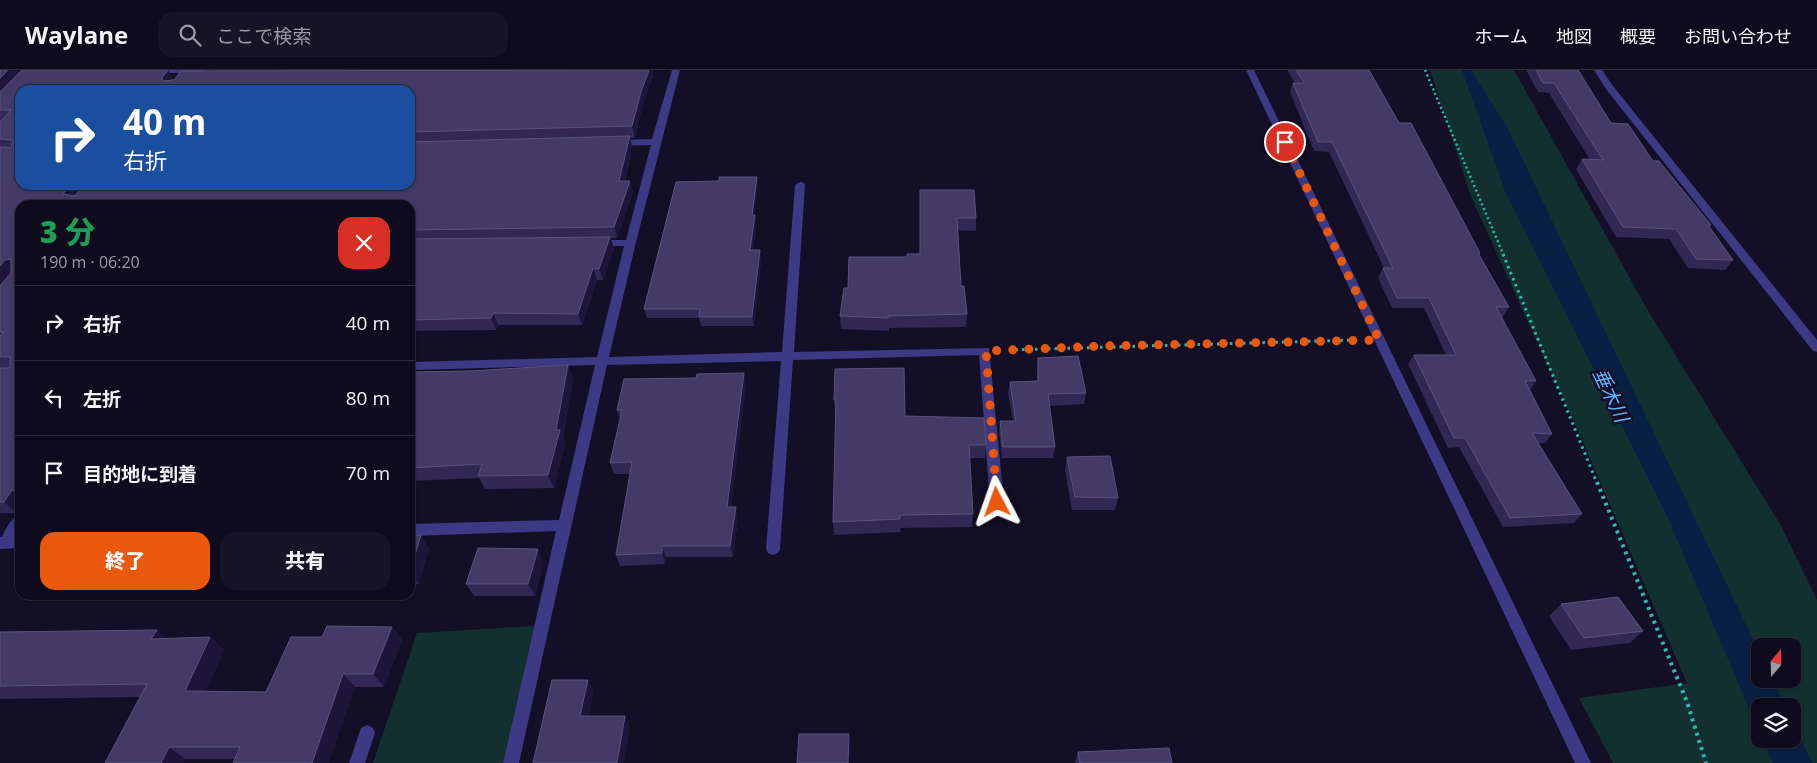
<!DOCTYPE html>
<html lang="ja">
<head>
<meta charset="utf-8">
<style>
	:root { --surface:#0e0b1c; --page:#171425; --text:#f1f3f6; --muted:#9b9ba3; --line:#2e2b3b; --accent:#ea580c }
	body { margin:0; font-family:"Open Sans","Noto Sans JP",sans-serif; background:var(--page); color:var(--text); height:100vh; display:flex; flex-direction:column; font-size:19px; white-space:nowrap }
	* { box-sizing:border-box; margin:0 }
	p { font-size:16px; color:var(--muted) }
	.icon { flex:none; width:28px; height:28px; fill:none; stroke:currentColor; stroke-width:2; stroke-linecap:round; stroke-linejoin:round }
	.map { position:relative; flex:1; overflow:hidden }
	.side { position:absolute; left:15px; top:130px; width:400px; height:400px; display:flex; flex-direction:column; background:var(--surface); border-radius:15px; box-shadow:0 1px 4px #0004,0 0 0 1px var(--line) }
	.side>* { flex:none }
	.hud { position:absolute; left:15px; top:15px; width:400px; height:105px; border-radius:15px; box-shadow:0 1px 4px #0004,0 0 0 1px var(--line); background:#1a4fa0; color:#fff; overflow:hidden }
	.needle { width:32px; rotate:19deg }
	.fabs { position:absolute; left:1751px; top:568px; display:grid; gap:10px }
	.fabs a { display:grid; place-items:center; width:50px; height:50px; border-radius:10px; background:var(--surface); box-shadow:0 1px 4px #0004,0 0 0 1px var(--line); font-size:25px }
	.pin { position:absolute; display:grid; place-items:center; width:42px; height:42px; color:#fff; margin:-21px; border:2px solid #fff; border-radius:50%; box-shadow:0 1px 5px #0007 }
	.me { position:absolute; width:55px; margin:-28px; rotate:356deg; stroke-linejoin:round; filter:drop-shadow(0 0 4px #0008) }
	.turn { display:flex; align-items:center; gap:18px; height:105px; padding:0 25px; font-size:22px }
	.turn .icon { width:65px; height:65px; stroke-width:2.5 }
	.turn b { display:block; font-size:35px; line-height:42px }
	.round { display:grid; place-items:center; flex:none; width:52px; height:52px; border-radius:15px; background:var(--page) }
	.head { display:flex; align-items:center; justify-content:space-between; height:85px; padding:0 25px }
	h1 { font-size:30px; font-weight:800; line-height:38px; color:#1e9e55 }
	.action { display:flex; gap:10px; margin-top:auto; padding:10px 25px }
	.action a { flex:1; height:58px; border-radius:15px; background:var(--accent); color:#fff; font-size:20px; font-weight:800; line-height:58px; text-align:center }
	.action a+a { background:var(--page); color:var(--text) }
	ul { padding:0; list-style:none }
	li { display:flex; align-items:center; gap:15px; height:75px; padding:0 25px; border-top:1px solid var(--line) }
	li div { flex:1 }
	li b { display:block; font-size:19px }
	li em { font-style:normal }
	header { display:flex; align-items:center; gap:30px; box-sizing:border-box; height:70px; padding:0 25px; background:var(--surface); border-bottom:1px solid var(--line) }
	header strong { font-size:24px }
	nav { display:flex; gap:28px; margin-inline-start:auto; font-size:18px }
	.search { width:350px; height:45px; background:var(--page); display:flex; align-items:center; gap:12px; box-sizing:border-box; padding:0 18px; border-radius:15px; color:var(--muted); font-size:19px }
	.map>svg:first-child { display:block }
	.green { fill:#12302f; fill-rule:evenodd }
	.water { fill:#0a1f44 }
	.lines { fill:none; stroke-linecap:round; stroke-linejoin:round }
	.path-far2 { stroke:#2fb8b0; stroke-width:2.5; stroke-dasharray:2 3; stroke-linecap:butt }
	.path-far1 { stroke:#2fb8b0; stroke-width:3; stroke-dasharray:2.5 4; stroke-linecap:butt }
	.path { stroke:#2fb8b0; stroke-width:4; stroke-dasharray:3 4.5; stroke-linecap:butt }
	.service { fill:#3d3a85; fill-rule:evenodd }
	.minor { fill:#3d3a85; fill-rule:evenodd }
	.wall { fill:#312854; fill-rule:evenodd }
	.shaded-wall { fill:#1d163a }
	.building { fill:#433a66; stroke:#5a527e }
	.route { stroke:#ea580c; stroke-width:9; stroke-dasharray:0 16.2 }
	.labels { text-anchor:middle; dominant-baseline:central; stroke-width:5; stroke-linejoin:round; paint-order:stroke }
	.water-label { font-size:19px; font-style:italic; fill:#62b6ff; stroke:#130f26 }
</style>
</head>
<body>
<header>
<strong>Waylane</strong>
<div class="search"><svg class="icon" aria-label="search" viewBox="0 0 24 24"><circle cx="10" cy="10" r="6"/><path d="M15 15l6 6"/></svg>ここで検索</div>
<nav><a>ホーム</a><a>地図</a><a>概要</a><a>お問い合わせ</a></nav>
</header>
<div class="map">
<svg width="1817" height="693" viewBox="0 0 1817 693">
	<rect width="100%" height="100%" fill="#130f26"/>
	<!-- green -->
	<g class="green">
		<path d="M 1430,0 L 1514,0 L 1647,239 L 1780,454 L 1817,530 L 1817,693 L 1613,693 L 1579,628 L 1687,613 L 1583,372 L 1471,127 ZM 1760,576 L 1792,576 L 1792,609 L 1760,609 ZM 1760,636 L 1792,636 L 1792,669 L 1760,669 Z"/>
		<path d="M 534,556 L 503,693 L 373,693 L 417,563 Z"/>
	</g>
	<!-- water -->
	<g class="water">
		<path d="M 1462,0 L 1471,0 L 1507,57 L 1760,584 L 1760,609 L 1772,609 L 1785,636 L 1760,636 L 1760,664 L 1666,444 L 1505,121 Z"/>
		<path d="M 1793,652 L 1812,693 L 1773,693 L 1762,669 L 1792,669 Z"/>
	</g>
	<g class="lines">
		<!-- path-far2 -->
		<path class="path-far2" d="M 1425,0 L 1504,186"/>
		<!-- path-far1 -->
		<g class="path-far1">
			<path d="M 1503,184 L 1597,413"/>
			<path d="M 1009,280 L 1355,270"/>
		</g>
		<!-- path -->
		<path class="path" d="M 1597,412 L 1687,632 L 1706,693"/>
		<!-- service -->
		<g class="service">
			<path d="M 20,444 C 20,449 21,456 20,461 C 18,470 9,480 0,477 C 0,467 10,448 20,444 Z"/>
			<path d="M 367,655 L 373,658 L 375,663 L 365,693 L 349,693 L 361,658 Z"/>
		</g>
		<!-- minor -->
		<g class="minor">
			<path d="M 152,0 L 205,0 L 201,3 L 156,3 Z"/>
			<path d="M 672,0 L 680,0 L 636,172 L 609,287 L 782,282 L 795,115 L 800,112 L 804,113 L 805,115 L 794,282 L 989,278 L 1004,432 L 1002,436 L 997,437 L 992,436 L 990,432 L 979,285 L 793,290 L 780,479 L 778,483 L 773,485 L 768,483 L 766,479 L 781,291 L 607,295 L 519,693 L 503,693 L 556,461 L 410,466 L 410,454 L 559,450 L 595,295 L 410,300 L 410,292 L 597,287 L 624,176 L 596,176 L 591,173 L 596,170 L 626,170 L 651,75 L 615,76 L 610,73 L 615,70 L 652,69 Z"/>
			<path d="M 1246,0 L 1254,0 L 1591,693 L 1575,693 Z"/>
			<path d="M 1594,0 L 1602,0 L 1613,16 L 1817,270 L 1817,282 L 1813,281 L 1606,19 Z"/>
			<path d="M 20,466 L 20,478 L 0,479 L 0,467 Z"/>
		</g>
	</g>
	<!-- wall -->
	<g class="wall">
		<path d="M 0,0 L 19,3 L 22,0 L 152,0 L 173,10 L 276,1 L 276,0 L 652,0 L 653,6 L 643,33 L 635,68 L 630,68 L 632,77 L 625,111 L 633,122 L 617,168 L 611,168 L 614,178 L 603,210 L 597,210 L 582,255 L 498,255 L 496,260 L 410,261 L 410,135 L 20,135 L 20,438 L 17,443 L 0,443 L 0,52 L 1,51 L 0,51 ZM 410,20 L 410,115 L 20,115 Z"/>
		<path d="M 1287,0 L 1369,0 L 1399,53 L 1480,183 L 1479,185 L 1509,237 L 1503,247 L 1501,247 L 1536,311 L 1530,320 L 1552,364 L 1545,373 L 1538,373 L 1582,444 L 1574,453 L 1503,457 L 1459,377 L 1448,378 L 1408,294 L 1414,285 L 1446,285 L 1424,238 L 1392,238 L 1378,208 L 1383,198 L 1384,198 L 1329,82 L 1314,81 L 1290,22 L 1293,13 L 1295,13 Z"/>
		<path d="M 1526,0 L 1578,0 L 1611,53 L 1653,91 L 1711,155 L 1710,157 L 1733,190 L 1725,200 L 1688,198 L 1669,169 L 1616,167 L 1576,99 L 1582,89 L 1590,90 L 1549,23 L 1538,22 Z"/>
		<path d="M 758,116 L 754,145 L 756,154 L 753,180 L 761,190 L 754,256 L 701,256 L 699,248 L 647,248 L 644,239 Z"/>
		<path d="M 974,120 L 976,148 L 976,161 L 958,160 L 961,216 L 967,244 L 966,257 L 889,258 L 889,261 L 841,259 L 840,246 L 848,218 L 907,187 L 920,184 Z"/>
		<path d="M 1038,288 L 1086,323 L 1084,334 L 1049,336 L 1055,377 L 1053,388 L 1002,388 L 999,362 L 1000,351 L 1013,351 L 1008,323 L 1010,312 L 1037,311 L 1037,299 Z"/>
		<path d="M 568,295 L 573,309 L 563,367 L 565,374 L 554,418 L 485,419 L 479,408 L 410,411 L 410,302 L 471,301 Z"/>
		<path d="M 835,299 L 905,346 L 986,375 L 985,388 L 970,388 L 973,444 L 972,457 L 900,458 L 901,462 L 834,465 L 833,452 L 836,343 L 835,343 L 834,330 Z"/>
		<path d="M 744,303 L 746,315 L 731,437 L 738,448 L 733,487 L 666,487 L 665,494 L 620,496 L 616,485 L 630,404 L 614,404 L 610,393 L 620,349 L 617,340 L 696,308 Z"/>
		<path d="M 1067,387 L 1118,428 L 1115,440 L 1072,440 L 1065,400 Z"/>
		<path d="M 410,466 L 429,478 L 419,514 L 410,515 Z"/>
		<path d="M 544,492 L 535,526 L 474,526 L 466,514 Z"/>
		<path d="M 1561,534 L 1643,561 L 1630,573 L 1571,580 L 1549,546 Z"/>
		<path d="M 392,557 L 402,570 L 384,617 L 355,617 L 235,689 L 185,689 L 183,693 L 105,693 L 140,627 L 0,629 L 0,562 L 167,569 L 210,567 L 224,580 L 206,621 L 266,622 L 322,567 Z"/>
		<path d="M 1078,682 L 1172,693 L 1075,693 Z"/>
	</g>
	<!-- shaded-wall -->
	<g class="shaded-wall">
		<path d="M 8,0 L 17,0 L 21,5 L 0,28 L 0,8 Z"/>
		<path d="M 168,0 L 174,11 L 169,19 L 162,8 Z"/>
		<path d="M 649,0 L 652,0 L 653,6 L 643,33 L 635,68 L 632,56 L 641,22 Z"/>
		<path d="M 630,66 L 632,77 L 622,122 L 619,111 Z"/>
		<path d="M 757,107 L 758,116 L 753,154 L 752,145 Z"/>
		<path d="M 630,111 L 633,122 L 617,168 L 614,157 Z"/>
		<path d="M 70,115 L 88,115 L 72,135 L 63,124 Z"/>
		<path d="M 755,145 L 756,154 L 751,190 L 750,180 Z"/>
		<path d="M 610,167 L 614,178 L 603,210 L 599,199 Z"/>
		<path d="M 760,180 L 761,190 L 754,256 L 752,247 Z"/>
		<path d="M 11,189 L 20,199 L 0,220 L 0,196 L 5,190 Z"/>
		<path d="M 593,198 L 597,210 L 582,255 L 578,244 Z"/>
		<path d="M 493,243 L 498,255 L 496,260 L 491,248 Z"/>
		<path d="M 568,295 L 573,309 L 563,367 L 565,374 L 554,418 L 548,405 Z"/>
		<path d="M 744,303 L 746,315 L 730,448 L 727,437 Z"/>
		<path d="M 12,420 L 20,427 L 20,438 L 17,443 L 4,432 Z"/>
		<path d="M 736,437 L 738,448 L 733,487 L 730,476 Z"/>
		<path d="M 421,465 L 429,478 L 419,514 L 410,502 Z"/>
		<path d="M 662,476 L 666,487 L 665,494 L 662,483 Z"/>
		<path d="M 538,479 L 544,492 L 535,526 L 528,514 Z"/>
		<path d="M 392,557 L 402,570 L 384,617 L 373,604 Z"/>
		<path d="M 157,560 L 172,573 L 151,569 Z"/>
		<path d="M 210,567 L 224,580 L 201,634 L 185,621 Z"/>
		<path d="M 343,604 L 355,617 L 329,693 L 312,693 Z"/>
		<path d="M 588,610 L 594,621 L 586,657 L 580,646 Z"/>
		<path d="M 625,646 L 630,657 L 624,693 L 617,693 Z"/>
		<path d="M 849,664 L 850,674 L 849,693 L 848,693 Z"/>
		<path d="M 169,677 L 185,689 L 183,693 L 161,693 Z"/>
	</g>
	<!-- building -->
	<g class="building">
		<path d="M 0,0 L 8,0 L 0,8 Z"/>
		<path d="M 22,0 L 168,0 L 162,8 L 163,11 L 174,10 L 181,1 L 649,0 L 641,22 L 632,56 L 410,62 L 410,20 L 20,20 L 20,115 L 70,115 L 63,124 L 75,126 L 83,115 L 410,115 L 410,72 L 630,66 L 619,111 L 630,111 L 614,157 L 410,160 L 410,141 L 412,137 L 410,137 L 410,135 L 20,135 L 20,420 L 12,420 L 4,432 L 0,432 L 0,298 L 10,298 L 10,287 L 0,287 L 0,266 L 4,262 L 0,262 L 0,216 L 11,203 L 11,189 L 5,190 L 0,196 L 0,77 L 11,78 L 13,70 L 0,69 L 0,52 L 11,40 L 0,40 L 0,22 Z"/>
		<path d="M 1296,0 L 1369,0 L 1399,53 L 1411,53 L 1480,183 L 1478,183 L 1509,237 L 1496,237 L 1536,311 L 1525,311 L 1552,364 L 1532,363 L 1582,444 L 1510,448 L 1465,368 L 1454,368 L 1414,285 L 1456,285 L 1429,228 L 1397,228 L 1383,198 L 1393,198 L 1332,72 L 1318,72 L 1293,13 L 1304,13 Z"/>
		<path d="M 1536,0 L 1578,0 L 1611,53 L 1628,54 L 1653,91 L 1659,91 L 1711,155 L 1708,155 L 1733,190 L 1696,189 L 1676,159 L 1623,157 L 1582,89 L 1603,90 L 1554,13 L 1543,13 Z"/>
		<path d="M 719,107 L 757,107 L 752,145 L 755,145 L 750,180 L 760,180 L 752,247 L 699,247 L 700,239 L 644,239 L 676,112 L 719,111 Z"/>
		<path d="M 920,120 L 974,120 L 976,148 L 957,148 L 961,216 L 964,216 L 967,244 L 888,246 L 888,248 L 840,246 L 844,218 L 848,218 L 849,187 L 907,187 L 907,184 L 920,184 Z"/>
		<path d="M 610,167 L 599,199 L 593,198 L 578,244 L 493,243 L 491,248 L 410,250 L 410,169 Z"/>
		<path d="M 1078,286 L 1086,323 L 1048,324 L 1055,377 L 1003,377 L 1000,351 L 1016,351 L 1010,312 L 1038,311 L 1038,288 Z"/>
		<path d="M 568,295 L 556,360 L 560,360 L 548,405 L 478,406 L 482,394 L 410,398 L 410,302 L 471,301 Z"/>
		<path d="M 904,298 L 905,346 L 984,348 L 986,375 L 969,375 L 973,444 L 900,445 L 900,449 L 833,452 L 836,330 L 834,330 L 835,299 Z"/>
		<path d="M 744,303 L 727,437 L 736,437 L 730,476 L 662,476 L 662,483 L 616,485 L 632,392 L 610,393 L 622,340 L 617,340 L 624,309 L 696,308 L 697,304 Z"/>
		<path d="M 1110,386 L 1118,428 L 1075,427 L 1067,387 Z"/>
		<path d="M 421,465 L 410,502 L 410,466 Z"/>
		<path d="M 478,478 L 538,479 L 528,514 L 466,514 Z"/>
		<path d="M 1618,527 L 1643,561 L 1584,568 L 1561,534 Z"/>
		<path d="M 327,556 L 392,557 L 373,604 L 343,604 L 312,693 L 233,693 L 240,677 L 169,677 L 161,693 L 105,693 L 147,614 L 0,616 L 0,562 L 157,560 L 151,569 L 210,567 L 185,621 L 266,622 L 291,567 L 322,567 Z"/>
		<path d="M 552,610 L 588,610 L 580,646 L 625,646 L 617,693 L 533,693 Z"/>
		<path d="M 799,664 L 849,664 L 848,693 L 797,693 Z"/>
		<path d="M 1169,678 L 1172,693 L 1080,693 L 1078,682 Z"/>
	</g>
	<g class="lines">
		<!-- route -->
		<path class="route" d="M 997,432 L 986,281 L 1103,276 L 1379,270 L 1285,72"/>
	</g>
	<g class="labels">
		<!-- water labels -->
		<g class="water-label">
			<text transform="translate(1611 325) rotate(65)">垂木川</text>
		</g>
	</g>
</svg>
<div class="fabs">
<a><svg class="needle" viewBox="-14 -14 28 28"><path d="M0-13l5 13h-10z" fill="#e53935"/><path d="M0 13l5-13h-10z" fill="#9b9ba3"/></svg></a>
<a><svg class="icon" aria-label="layers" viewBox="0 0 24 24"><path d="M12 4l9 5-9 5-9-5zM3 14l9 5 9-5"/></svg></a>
</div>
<div class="pin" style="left:1285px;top:72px;background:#d93025"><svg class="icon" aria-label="arrive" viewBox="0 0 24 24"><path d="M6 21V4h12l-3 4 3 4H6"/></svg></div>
<svg class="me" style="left:997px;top:432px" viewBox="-20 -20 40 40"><path d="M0-17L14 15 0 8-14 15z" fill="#ea580c" stroke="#fff" stroke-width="4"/></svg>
<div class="hud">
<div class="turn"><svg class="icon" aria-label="right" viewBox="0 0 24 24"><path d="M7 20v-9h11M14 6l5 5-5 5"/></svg><div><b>40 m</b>右折</div></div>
</div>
<section class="side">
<div class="head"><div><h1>3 分</h1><p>190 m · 06:20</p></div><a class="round" style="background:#d93025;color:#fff"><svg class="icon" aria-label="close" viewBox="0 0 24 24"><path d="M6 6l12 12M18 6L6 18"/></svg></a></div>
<ul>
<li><svg class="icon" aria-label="right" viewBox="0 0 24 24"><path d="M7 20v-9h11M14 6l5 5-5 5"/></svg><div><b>右折</b></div><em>40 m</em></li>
<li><svg class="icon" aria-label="left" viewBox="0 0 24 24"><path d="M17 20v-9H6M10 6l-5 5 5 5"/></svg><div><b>左折</b></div><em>80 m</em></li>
<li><svg class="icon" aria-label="arrive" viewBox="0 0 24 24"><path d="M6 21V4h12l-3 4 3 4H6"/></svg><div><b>目的地に到着</b></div><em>70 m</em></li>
</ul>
<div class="action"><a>終了</a><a>共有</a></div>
</section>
</div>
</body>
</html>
